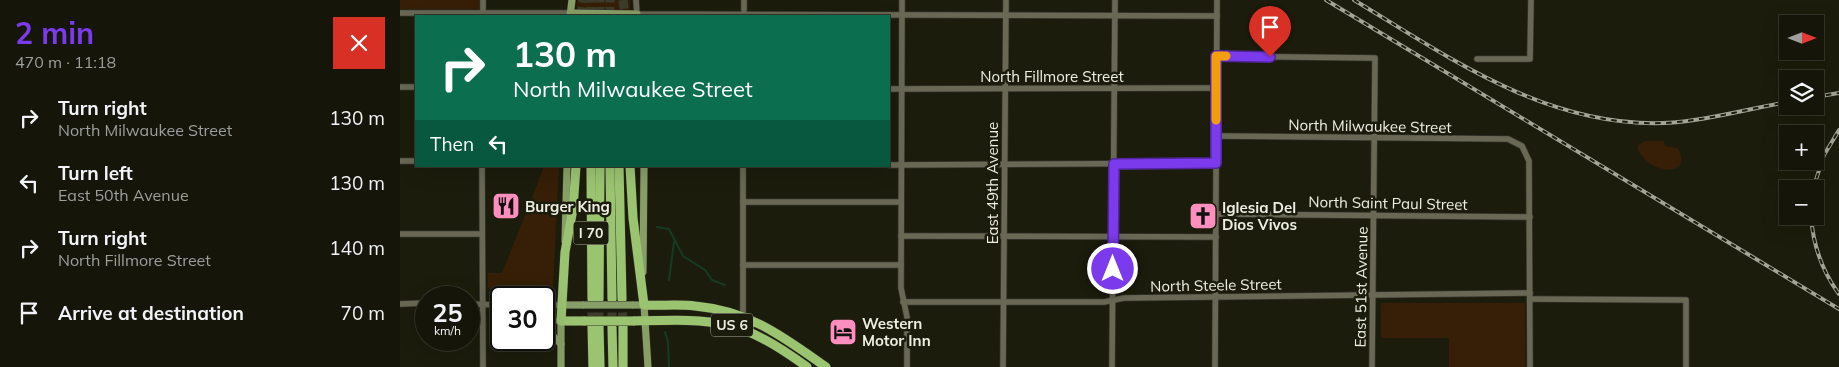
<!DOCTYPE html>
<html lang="en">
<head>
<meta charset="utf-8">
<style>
	:root { --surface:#151509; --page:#222217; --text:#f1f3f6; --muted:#9d9f9c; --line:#34342a; --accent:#7c3aed }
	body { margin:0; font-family:Mulish,sans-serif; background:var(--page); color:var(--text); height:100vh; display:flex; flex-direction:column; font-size:19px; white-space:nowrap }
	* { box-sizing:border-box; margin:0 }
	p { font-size:16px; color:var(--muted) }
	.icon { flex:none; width:28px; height:28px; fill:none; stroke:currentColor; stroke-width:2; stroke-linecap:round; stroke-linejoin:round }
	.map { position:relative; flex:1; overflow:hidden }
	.panel { display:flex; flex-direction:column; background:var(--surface); width:400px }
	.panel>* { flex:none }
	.top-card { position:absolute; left:15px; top:15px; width:475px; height:152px; border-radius:0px; box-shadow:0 5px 20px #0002,0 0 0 1px var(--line); background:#0b6e4f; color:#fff; overflow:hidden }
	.needle { width:32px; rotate:90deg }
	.controls { position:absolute; left:1379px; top:15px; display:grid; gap:10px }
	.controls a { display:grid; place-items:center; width:45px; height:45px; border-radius:0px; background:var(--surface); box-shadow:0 5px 20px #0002,0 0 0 1px var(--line); font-size:25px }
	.speed { position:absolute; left:15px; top:286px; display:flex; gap:10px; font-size:25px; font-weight:700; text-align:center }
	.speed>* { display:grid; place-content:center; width:65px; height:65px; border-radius:50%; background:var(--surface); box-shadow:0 5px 20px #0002,0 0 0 1px var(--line); line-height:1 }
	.speed small { font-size:12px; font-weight:400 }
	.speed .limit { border:2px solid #111; border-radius:8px; background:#fff; color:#111 }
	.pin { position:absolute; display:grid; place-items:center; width:42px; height:42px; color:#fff; margin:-51px -21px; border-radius:50% 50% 50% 0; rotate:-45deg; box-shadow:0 0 5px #0007 }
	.pin .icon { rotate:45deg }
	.me { position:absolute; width:55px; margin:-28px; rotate:0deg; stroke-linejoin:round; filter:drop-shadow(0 0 4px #0008) }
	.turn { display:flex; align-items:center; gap:18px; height:105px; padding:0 15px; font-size:22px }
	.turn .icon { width:65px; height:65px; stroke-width:2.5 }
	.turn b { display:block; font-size:35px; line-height:42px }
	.then { display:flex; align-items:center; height:48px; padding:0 15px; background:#0003; gap:10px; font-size:19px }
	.round { display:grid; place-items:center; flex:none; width:52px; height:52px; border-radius:0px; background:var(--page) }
	.headline { display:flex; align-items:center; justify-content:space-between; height:85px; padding:0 15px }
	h1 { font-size:30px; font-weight:700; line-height:38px; color:var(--accent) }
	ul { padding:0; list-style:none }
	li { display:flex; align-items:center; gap:15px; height:65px; padding:0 15px }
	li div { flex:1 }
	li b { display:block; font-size:19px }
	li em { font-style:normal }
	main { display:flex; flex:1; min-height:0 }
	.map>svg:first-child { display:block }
	.green { fill:#361e07 }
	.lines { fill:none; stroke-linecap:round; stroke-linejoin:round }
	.stream { stroke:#133c22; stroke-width:2 }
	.highway-tunnel { stroke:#3c3c2c; stroke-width:9; stroke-dasharray:9 4.5; stroke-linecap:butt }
	.minor-casing { stroke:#35342d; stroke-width:7 }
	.major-casing { stroke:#35342d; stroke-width:8 }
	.highway-casing { stroke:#35342d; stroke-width:10 }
	.minor { stroke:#686855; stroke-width:5.5 }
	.major { stroke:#879f66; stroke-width:7 }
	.highway { stroke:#9bc471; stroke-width:9 }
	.rail-casing { stroke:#a3a396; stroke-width:4 }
	.rail { stroke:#1c1c0c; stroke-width:2; stroke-dasharray:5.5; stroke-linecap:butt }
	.major-bridge-casing { stroke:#35342d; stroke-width:8; stroke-linecap:butt }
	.highway-bridge-casing { stroke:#35342d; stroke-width:10; stroke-linecap:butt }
	.major-bridge { stroke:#879f66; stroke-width:7 }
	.highway-bridge { stroke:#9bc471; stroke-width:9 }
	.route-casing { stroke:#51269a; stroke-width:12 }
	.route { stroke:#7c3aed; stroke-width:9 }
	.slow { stroke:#f59e0b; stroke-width:9 }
	.labels { text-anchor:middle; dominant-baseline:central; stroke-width:5; stroke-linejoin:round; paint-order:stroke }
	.shield { fill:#1c1c0c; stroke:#afafa2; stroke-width:1 }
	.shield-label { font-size:14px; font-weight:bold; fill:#eeeee3 }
	.street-label { font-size:15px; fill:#eeeee3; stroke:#1c1c0c }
	.poi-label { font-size:15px; font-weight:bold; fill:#eeeee3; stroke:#1c1c0c; text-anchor:start }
</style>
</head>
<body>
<main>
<section class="panel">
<div class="headline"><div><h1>2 min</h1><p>470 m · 11:18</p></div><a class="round" style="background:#d93025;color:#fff"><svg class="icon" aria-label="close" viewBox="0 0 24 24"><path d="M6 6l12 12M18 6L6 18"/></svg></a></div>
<ul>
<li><svg class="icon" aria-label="right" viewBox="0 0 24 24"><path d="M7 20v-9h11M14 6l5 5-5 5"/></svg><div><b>Turn right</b><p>North Milwaukee Street</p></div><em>130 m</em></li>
<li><svg class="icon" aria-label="left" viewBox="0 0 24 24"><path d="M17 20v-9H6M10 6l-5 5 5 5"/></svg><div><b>Turn left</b><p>East 50th Avenue</p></div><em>130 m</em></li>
<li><svg class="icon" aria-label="right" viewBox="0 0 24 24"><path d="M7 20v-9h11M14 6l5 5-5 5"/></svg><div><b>Turn right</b><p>North Fillmore Street</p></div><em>140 m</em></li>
<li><svg class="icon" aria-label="arrive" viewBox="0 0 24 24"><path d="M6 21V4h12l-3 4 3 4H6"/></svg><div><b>Arrive at destination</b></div><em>70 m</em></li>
</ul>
</section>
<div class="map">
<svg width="1439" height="367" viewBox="0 0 1439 367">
	<rect width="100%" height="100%" fill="#1c1c0c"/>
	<!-- green -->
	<g class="green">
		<rect x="0" y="0" width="80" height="9"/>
		<path d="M 177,0 L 230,0 L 230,16 L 176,16 Z"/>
		<path d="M 1245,141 L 1264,141 L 1265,146 L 1278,148 C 1295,180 1244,174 1237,146 Z"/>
		<path d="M 144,167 L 159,167 L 153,289 C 144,303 110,294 94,294 L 88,287 L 88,273 L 102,273 Z"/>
		<path d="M 981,303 L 1125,303 L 1125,367 L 1049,367 L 1049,338 L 981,338 Z"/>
	</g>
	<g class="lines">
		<!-- stream -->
		<g class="stream">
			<path d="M 257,227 L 269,229 L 283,256 L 305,270 L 312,280 L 325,285"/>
			<path d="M 269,280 L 274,242"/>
			<path d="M 265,332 L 268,342 L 269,367"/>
		</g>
		<!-- highway-tunnel -->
		<g class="highway-tunnel">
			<path d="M 223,0 L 225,16"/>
			<path d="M 181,16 L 183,0"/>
			<path d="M 191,16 L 191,0"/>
			<path d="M 200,16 L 200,0"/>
			<path d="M 210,16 L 210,0"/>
			<path d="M 192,299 L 192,326"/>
			<path d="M 199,299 L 199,326"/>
			<path d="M 212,299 L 212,327"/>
			<path d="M 222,299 L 223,327"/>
		</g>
		<defs>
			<g id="minor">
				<path d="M 236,0 L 237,14 L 817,16"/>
				<path d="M 502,0 L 501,288 L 507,317 L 507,367"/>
				<path d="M 0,13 L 170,13"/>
				<path d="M 83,15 L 83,0"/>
				<path d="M 344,15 L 344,0"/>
				<path d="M 816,56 L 975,58 L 972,367"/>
				<path d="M 1077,59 L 1130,59 L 1131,0"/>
				<path d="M 0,87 L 16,87"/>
				<path d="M 489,89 L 816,88"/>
				<path d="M 816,136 L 1108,139 L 1122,146 L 1129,161 L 1130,367"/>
				<path d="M 0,161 L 16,161"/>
				<path d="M 489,165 L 816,163"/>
				<path d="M 82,166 L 83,367"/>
				<path d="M 343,202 L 501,202"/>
				<path d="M 816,214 L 1130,217"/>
				<path d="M 0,234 L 82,234"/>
				<path d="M 501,236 L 816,237"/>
				<path d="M 343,265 L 501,265"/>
				<path d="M 1130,299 L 1286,300 L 1286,367"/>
				<path d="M 503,302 L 704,302 L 724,298 L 1130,293"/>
				<path d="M 0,304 L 26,303"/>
				<path d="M 69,304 L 101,305"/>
				<path d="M 144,305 L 162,305"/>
				<path d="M 343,315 L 343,166"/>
				<path d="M 144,321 L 161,321"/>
				<path d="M 603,367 L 606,0"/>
				<path d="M 712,367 L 715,0"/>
				<path d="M 815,367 L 817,0"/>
			</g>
			<g id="major">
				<path d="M 170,13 L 237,14 L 237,16"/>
				<path d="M 170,16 L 172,0"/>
				<path d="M 165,241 L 167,166"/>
				<path d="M 243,272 L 244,166"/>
				<path d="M 162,305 L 184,305"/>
				<path d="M 232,305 L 244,305 L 248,367"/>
				<path d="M 161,321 L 161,367"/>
				<path d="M 144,327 L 161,344"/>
			</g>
			<g id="highway">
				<path d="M 176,166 L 173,209 L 165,252 L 161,321 L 185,321"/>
				<path d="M 191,166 L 192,299"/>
				<path d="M 210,166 L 212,299"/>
				<path d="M 219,166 L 222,299"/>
				<path d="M 230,166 L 233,218 L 244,305 C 261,306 278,304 295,306 C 350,311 382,336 426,367"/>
				<path d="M 199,299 L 200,166"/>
				<path d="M 233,321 C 314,319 339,317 407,367"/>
				<path d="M 192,326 L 193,367"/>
				<path d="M 199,326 L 200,367"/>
				<path d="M 212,327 L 213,367"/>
				<path d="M 223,327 L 223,367"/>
			</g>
		</defs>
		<!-- minor casing -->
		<use href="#minor" class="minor-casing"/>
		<!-- major casing -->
		<use href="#major" class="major-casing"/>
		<!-- highway casing -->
		<use href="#highway" class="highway-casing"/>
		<!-- minor -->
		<use href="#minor" class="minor"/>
		<!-- major -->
		<use href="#major" class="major"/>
		<!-- highway -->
		<use href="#highway" class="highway"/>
		<defs>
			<g id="rail">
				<path d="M 926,0 L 1439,309"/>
				<path d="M 954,0 C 1050,58 1146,127 1264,123 C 1305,121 1347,109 1388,102"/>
				<path d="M 1415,97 L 1439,93"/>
				<path d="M 1413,189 L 1424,155 L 1439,130"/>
				<path d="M 1411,216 C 1413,245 1422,271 1439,294"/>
			</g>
		</defs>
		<!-- rail casing -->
		<use href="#rail" class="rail-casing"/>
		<!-- rail -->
		<use href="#rail" class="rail"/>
		<defs>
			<path id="major-bridge" d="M 184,305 L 232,305"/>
			<path id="highway-bridge" d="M 185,321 L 233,321"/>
		</defs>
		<!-- major-bridge casing -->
		<use href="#major-bridge" class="major-bridge-casing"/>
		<!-- highway-bridge casing -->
		<use href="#highway-bridge" class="highway-bridge-casing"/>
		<!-- major-bridge -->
		<use href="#major-bridge" class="major-bridge"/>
		<!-- highway-bridge -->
		<use href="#highway-bridge" class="highway-bridge"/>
	</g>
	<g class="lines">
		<defs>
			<path id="route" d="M 713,269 L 714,164 L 816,163 L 816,56 L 870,57"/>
		</defs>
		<!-- route casing -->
		<use href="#route" class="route-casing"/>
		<!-- route -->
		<use href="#route" class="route"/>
		<!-- slow -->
		<path class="slow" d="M 816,120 L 816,56 L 826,56"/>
	</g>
	<!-- icons -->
	<defs>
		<symbol id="restaurant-square" viewBox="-11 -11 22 22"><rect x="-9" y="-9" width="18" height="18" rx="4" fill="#fe8ebd" stroke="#1c1c0c"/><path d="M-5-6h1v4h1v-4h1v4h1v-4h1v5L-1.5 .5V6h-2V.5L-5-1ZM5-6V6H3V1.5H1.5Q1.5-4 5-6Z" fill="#111"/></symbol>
		<symbol id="church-square" viewBox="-11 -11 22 22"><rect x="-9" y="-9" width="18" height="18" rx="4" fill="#fe8ebd" stroke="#1c1c0c"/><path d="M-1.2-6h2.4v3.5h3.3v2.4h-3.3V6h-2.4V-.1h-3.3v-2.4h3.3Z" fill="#111"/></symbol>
		<symbol id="hotel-square" viewBox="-11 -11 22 22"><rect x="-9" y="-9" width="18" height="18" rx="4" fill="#fe8ebd" stroke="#1c1c0c"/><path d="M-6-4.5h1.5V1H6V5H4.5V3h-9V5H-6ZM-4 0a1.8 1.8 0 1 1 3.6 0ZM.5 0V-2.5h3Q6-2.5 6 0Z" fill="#111"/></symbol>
	</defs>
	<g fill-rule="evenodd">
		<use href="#restaurant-square" x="90" y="190" width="32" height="32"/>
		<use href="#church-square" x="787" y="200" width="32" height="32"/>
		<use href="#hotel-square" x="427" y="316" width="32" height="32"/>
	</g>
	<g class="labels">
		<!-- shield labels -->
		<g class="shield">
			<rect x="173.5" y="221.5" width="35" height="23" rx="4"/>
			<rect x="311" y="313.5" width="42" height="23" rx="4"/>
		</g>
		<g class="shield-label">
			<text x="191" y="233">I 70</text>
			<text x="332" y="325">US 6</text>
		</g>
		<!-- street labels -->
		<g class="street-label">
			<text x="652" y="76">North Fillmore Street</text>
			<text transform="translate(970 126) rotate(1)">North Milwaukee Street</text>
			<text transform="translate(592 183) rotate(-90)">East 49th Avenue</text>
			<text transform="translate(988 203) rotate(1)">North Saint Paul Street</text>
			<text transform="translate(816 285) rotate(-1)">North Steele Street</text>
			<text transform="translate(961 287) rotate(-89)">East 51st Avenue</text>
		</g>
		<!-- poi labels -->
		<g class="poi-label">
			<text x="125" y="206">Burger King</text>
			<text x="822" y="207">Iglesia Del<tspan x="822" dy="17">Dios Vivos</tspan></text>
			<text x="462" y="323">Western<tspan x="462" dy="17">Motor Inn</tspan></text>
		</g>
	</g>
</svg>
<div class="controls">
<a><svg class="needle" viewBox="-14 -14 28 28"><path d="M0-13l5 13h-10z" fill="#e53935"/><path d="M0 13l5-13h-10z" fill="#9d9f9c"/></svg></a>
<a><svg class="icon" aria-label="layers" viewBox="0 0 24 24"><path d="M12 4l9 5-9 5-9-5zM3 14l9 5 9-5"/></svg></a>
<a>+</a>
<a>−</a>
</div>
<div class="speed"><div>25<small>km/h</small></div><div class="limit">30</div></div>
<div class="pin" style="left:870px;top:57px;background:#d93025"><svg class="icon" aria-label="arrive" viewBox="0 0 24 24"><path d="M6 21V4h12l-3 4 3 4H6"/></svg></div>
<svg class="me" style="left:713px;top:269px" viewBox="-20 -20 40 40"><circle r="17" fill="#7c3aed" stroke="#fff" stroke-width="3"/><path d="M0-11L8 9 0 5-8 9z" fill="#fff"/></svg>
<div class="top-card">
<div class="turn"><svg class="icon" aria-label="right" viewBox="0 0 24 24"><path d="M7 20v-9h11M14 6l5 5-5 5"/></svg><div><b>130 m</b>North Milwaukee Street</div></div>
<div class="then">Then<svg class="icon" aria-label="left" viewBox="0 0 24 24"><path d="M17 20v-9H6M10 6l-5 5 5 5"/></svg></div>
</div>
</div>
</main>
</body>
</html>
